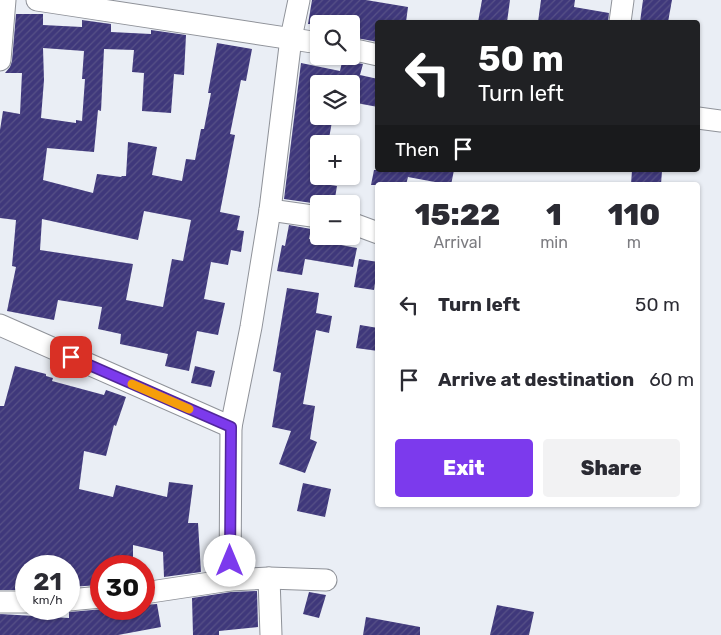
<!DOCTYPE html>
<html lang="en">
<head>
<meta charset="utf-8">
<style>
	:root { --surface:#fff; --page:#f2f2f3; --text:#2b2b33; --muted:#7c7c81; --accent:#7c3aed }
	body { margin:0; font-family:Rubik,sans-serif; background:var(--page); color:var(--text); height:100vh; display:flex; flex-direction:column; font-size:19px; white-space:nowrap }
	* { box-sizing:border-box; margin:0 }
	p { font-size:16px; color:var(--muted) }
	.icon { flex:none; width:28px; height:28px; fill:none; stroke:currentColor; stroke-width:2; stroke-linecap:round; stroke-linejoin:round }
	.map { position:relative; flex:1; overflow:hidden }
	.panel { position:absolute; left:375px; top:182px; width:325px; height:325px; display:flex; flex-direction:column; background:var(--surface); border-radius:5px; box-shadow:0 1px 4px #0004 }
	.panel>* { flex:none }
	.guide { position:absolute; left:375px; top:20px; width:325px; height:152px; border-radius:5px; box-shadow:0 1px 4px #0004; background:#202124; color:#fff; overflow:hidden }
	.controls { position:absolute; left:310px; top:15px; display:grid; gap:10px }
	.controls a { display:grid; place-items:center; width:50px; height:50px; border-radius:5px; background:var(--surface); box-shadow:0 1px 4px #0004; font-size:25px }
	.speed { position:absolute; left:15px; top:555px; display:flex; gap:10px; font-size:25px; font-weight:700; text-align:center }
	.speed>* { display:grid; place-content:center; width:65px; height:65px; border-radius:50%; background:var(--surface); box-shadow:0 1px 4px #0004; line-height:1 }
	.speed small { font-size:12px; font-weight:400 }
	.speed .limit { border:8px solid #d22; background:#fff; color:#111 }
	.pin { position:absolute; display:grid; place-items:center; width:42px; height:42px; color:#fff; margin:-21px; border-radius:10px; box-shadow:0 2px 8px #0006 }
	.me { position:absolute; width:55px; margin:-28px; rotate:0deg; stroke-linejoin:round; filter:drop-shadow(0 0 4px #0008) }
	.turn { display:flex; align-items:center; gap:18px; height:105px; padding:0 20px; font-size:22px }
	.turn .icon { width:65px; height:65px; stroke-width:2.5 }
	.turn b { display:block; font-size:35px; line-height:42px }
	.then { display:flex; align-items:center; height:48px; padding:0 20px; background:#0003; gap:10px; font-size:19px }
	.eta { display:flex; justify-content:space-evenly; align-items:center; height:85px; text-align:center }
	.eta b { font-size:30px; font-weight:800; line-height:35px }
	.button { display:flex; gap:10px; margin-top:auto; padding:10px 20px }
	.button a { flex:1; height:58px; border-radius:5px; background:var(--accent); color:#fff; font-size:20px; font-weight:800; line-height:58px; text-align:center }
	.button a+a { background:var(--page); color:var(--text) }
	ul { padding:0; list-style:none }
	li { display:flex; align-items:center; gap:15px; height:75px; padding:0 20px }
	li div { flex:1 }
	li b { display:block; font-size:19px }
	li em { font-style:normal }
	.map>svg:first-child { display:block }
	.building { fill:url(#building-hatch); fill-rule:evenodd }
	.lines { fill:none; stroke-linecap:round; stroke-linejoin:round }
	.minor-casing { stroke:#8f9299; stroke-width:23 }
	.minor { stroke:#fff; stroke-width:21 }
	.route-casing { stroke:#51269a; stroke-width:12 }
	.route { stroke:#7c3aed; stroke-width:9 }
	.slow { stroke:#f59e0b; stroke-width:9 }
</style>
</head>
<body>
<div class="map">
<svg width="721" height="635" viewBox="0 0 721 635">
	<defs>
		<pattern id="building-hatch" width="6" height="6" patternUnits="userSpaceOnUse" patternTransform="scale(1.25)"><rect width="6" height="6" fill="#3f387b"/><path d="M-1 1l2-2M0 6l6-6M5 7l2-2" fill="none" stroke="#575187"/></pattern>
	</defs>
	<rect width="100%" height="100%" fill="#eaeef5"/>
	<!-- building -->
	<g class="building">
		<path d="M 312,0 L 366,0 L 408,7 L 406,22 L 378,22 L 378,42 L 351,37 L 351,24 L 308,24 Z"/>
		<path d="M 482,0 L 510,0 L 507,22 L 478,22 Z"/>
		<path d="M 541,0 L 575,0 L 574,7 L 609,13 L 608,22 L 538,22 Z"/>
		<path d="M 643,0 L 672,0 L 668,22 L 640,22 Z"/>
		<path d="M 16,14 L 43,14 L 43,25 L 82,27 L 82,20 L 111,24 L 111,32 L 151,34 L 151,30 L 186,35 L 184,75 L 174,74 L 171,113 L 142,111 L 144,73 L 132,72 L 134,50 L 104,49 L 101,111 L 98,110 L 94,152 L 47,148 L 43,180 L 93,193 L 97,174 L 121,177 L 122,176 L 126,176 L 128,142 L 157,147 L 152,175 L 182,181 L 186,159 L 195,160 L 201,129 L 204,129 L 211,93 L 208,93 L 217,43 L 252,49 L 246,81 L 241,80 L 230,134 L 235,135 L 220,212 L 240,216 L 237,230 L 244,231 L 241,252 L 231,250 L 228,265 L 211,262 L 204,299 L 225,303 L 218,335 L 197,331 L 189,371 L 165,366 L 168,354 L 120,344 L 121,334 L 98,329 L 102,307 L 58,300 L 54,320 L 7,311 L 16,267 L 12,266 L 16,220 L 0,218 L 0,130 L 3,111 L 20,114 L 22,73 L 5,73 L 10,67 L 12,61 ZM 43,48 L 84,51 L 82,79 L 85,79 L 82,121 L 76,120 L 76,123 L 41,118 L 44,80 ZM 144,211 L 191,220 L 183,261 L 172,259 L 163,307 L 126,300 L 133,264 L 40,250 L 42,219 L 138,240 Z"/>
		<path d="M 342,62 L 351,64 L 351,62 L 363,64 L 360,75 L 378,79 L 378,107 L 351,102 L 351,84 L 319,84 L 319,116 L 333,116 L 328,144 L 319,144 L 319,176 L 333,176 L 331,185 L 337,186 L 334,204 L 319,204 L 284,199 L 301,63 L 340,71 Z"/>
		<path d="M 374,170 L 454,170 L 451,185 L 408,177 L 406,185 L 371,185 Z"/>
		<path d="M 632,170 L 662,170 L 661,185 L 631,185 Z"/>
		<path d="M 289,225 L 311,229 L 309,239 L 357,248 L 353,267 L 305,259 L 302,275 L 277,271 L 282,245 L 285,246 Z"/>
		<path d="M 359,259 L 378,262 L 374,290 L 354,287 Z"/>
		<path d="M 287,288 L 319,293 L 316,313 L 332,316 L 329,333 L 316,330 L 303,404 L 315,406 L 310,439 L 317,442 L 305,473 L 279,464 L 291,431 L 272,427 L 281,373 L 273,371 Z"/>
		<path d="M 360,325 L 378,328 L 378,351 L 356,348 Z"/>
		<path d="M 15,366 L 46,374 L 46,376 L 53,378 L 52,381 L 104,395 L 106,390 L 126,397 L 116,426 L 114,425 L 106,456 L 84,451 L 79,489 L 113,497 L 116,485 L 167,497 L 169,482 L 193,485 L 188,523 L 198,523 L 201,572 L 164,577 L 163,552 L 133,545 L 133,566 L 101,566 L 101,585 L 69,587 L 69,566 L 36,563 L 35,566 L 26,566 L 26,590 L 0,590 L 0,406 L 4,406 Z"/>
		<path d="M 195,366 L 215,371 L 211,387 L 191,383 Z"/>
		<path d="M 303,483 L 331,489 L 325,517 L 297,511 Z"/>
		<path d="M 257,591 L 258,627 L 219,631 L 219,635 L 193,635 L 192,598 L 231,592 Z"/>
		<path d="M 309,592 L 326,595 L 319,618 L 303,614 Z"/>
		<path d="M 157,604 L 161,627 L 118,635 L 0,635 L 0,614 L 69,618 L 69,612 L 104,609 L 144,609 L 144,605 Z"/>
		<path d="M 497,605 L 534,612 L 529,635 L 490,635 Z"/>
		<path d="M 366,617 L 420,627 L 420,635 L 363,635 Z"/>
	</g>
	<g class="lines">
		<defs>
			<g id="minor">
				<path d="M 37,0 L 319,43"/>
				<path d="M 620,22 L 623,0"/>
				<path d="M 351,49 L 378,55"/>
				<path d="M 0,60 L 5,0"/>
				<path d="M 698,118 L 721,121"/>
				<path d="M 270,210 L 319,217"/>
				<path d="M 351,223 L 378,233"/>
				<path d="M 0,325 L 231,427"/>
				<path d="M 269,578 L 271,635"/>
				<path d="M 230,580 L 231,427 L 251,327 L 270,210 L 291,38 L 299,0"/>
				<path d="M 144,593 L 230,580 L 269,578 L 326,580"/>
				<path d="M 69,600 L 101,597"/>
				<path d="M 0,602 L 26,602"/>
			</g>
		</defs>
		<!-- minor casing -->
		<use href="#minor" class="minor-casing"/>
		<!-- minor -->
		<use href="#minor" class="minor"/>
	</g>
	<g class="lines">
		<defs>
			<path id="route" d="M 71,357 L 231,427 L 230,561"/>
		</defs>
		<!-- route casing -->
		<use href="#route" class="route-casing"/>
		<!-- route -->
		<use href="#route" class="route"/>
		<!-- slow -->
		<path class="slow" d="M 132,384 L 189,409"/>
	</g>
</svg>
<div class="controls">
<a><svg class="icon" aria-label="search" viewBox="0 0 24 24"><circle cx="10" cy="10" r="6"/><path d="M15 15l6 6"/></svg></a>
<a><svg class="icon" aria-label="layers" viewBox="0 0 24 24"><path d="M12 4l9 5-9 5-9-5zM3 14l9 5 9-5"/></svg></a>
<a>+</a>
<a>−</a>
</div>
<div class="speed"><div>21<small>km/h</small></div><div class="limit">30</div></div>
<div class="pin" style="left:71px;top:357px;background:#d93025"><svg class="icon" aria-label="arrive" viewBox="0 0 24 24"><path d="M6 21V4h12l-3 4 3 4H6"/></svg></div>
<svg class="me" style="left:230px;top:561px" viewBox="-20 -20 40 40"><circle r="19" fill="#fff"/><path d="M0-13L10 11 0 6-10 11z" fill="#7c3aed"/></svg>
<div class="guide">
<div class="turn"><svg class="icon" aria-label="left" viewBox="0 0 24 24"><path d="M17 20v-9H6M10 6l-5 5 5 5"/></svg><div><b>50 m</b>Turn left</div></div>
<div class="then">Then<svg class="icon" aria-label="arrive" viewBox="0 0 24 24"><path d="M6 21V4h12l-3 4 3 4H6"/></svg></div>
</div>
<section class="panel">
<div class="eta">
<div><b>15:22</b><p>Arrival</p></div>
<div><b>1</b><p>min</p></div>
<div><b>110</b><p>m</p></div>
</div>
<ul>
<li><svg class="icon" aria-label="left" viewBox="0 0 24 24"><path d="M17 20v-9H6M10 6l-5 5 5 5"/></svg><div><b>Turn left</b></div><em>50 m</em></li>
<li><svg class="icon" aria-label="arrive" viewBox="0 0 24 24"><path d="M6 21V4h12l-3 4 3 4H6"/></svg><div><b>Arrive at destination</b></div><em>60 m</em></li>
</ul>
<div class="button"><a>Exit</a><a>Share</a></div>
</section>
</div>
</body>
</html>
